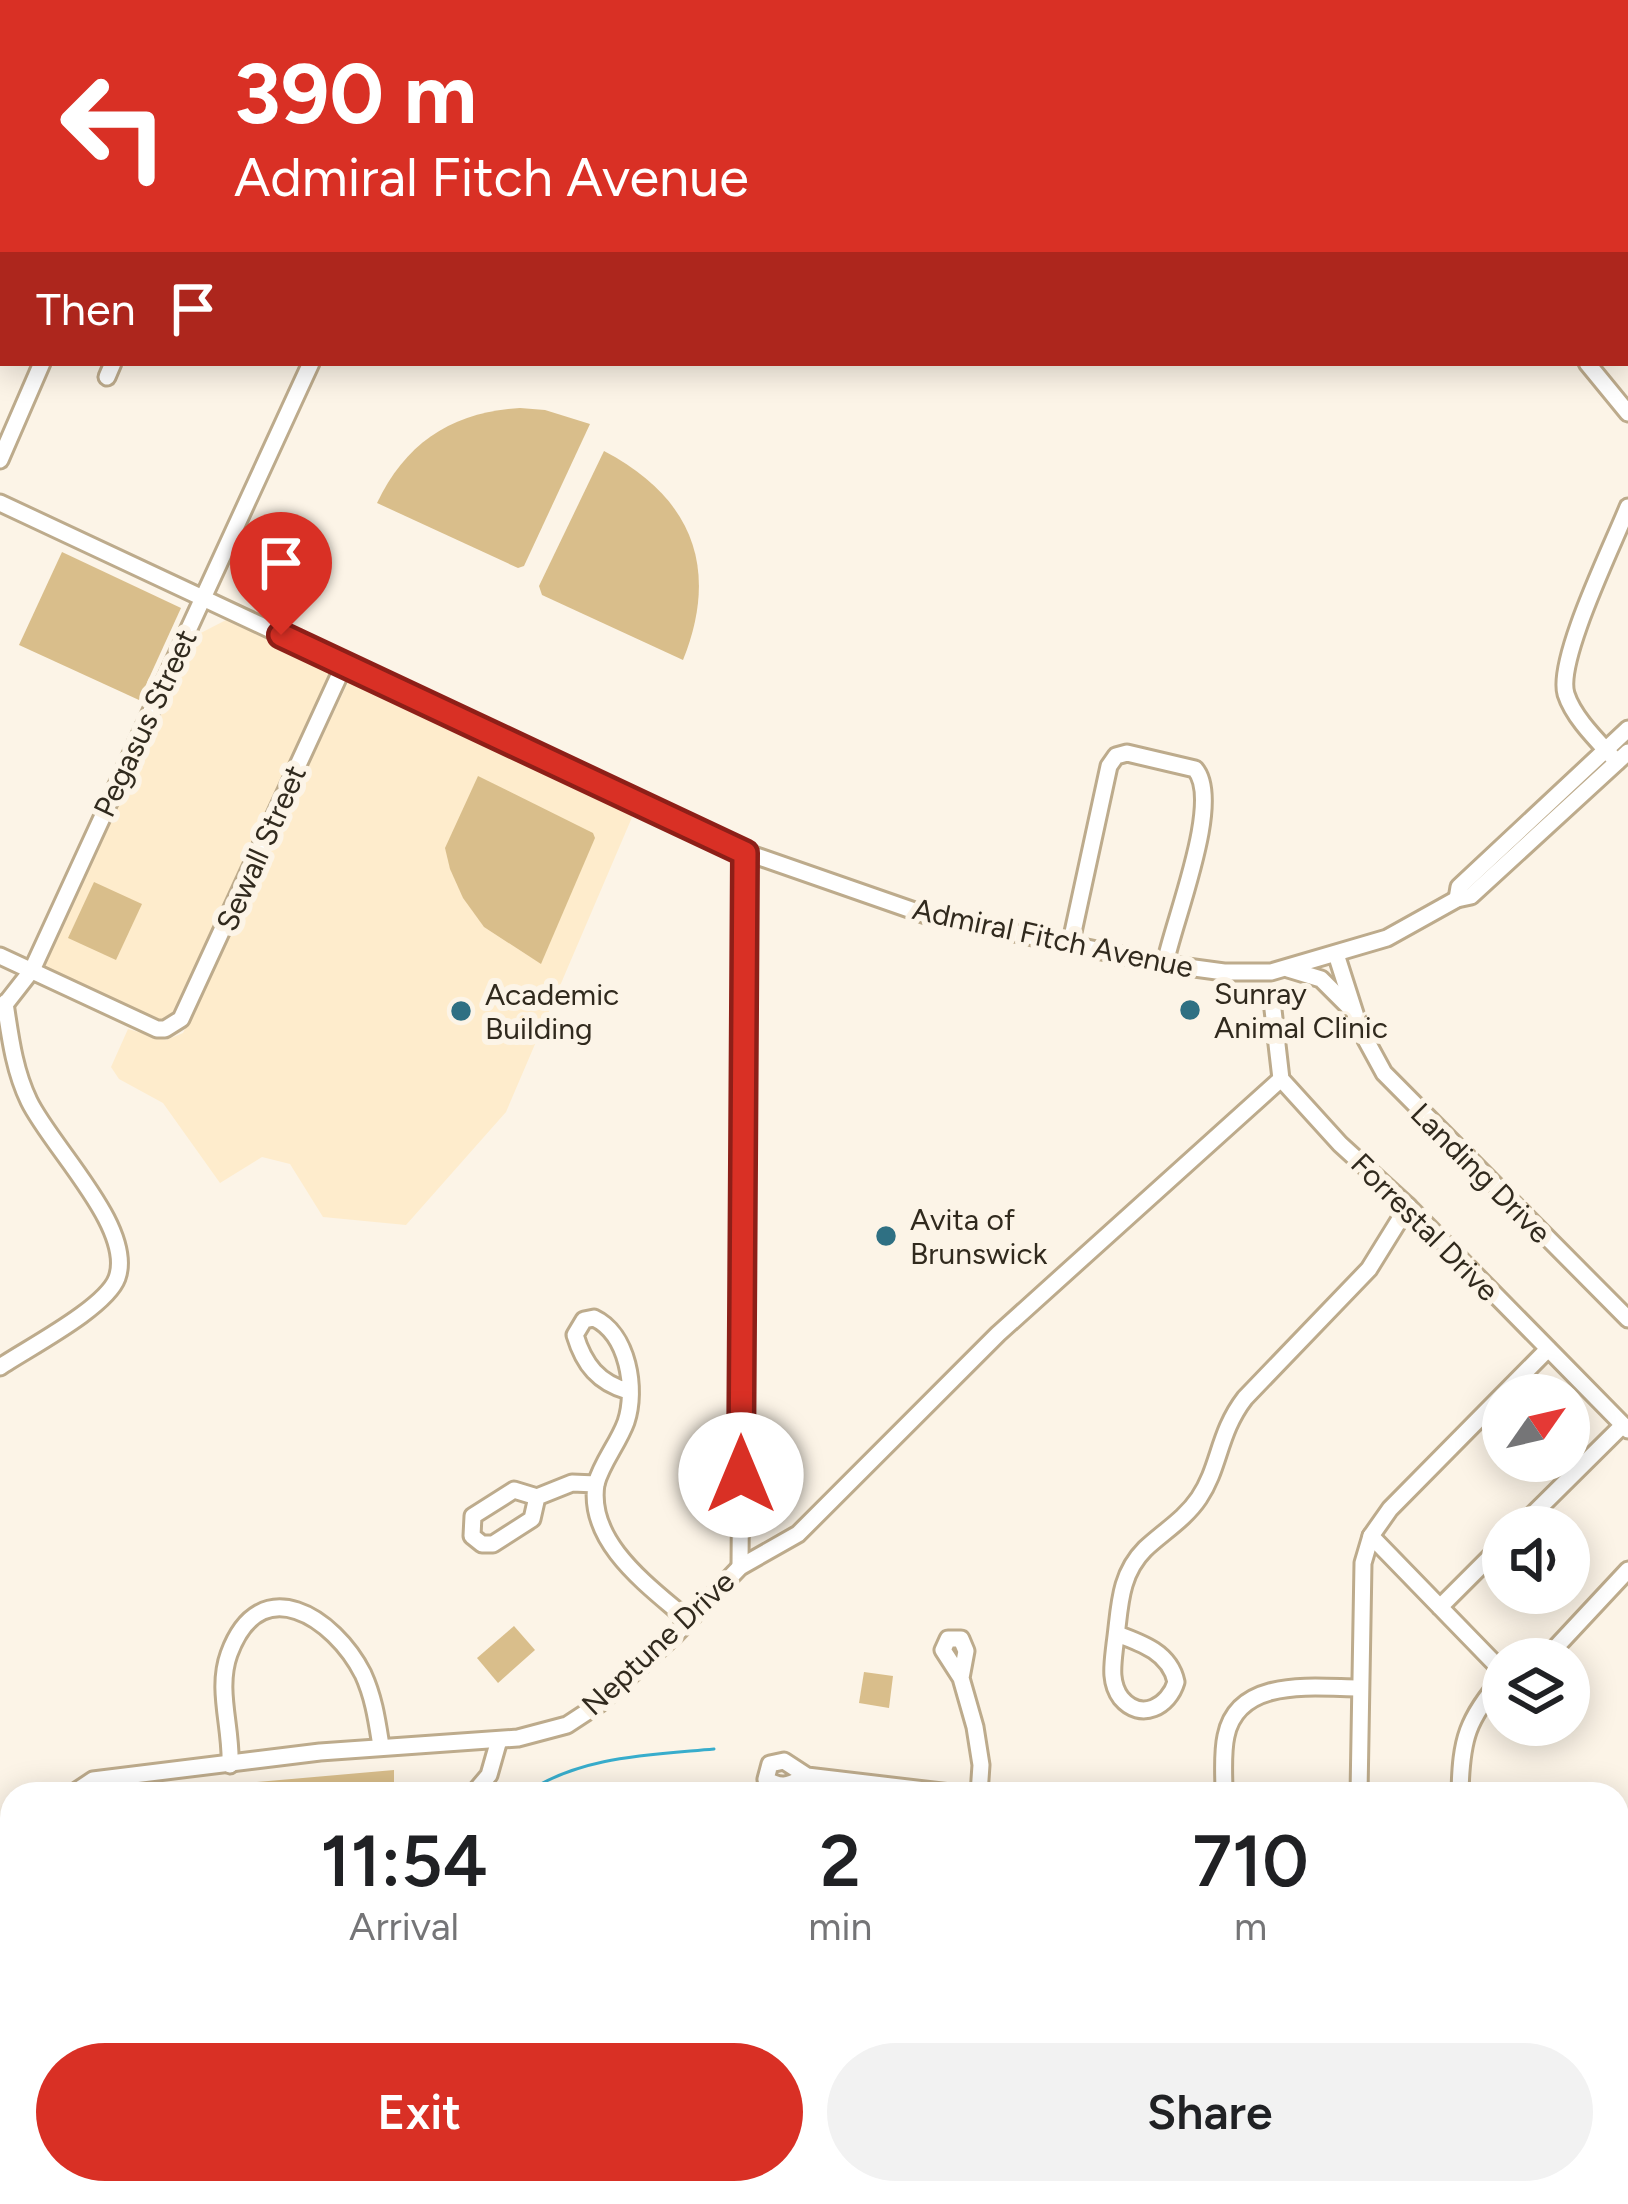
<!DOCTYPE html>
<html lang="en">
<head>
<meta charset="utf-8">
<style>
	:root { --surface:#fff; --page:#f2f2f2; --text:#202124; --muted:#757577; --accent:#d93025 }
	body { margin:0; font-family:Figtree,sans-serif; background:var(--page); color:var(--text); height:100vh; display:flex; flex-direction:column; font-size:45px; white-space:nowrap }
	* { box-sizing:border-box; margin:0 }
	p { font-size:39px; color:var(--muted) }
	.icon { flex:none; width:66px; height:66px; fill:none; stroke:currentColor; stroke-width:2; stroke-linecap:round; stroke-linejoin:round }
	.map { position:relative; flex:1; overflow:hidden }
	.side { position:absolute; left:0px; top:1782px; width:1629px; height:423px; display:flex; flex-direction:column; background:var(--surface); border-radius:36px 36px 0 0; box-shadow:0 6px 30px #0003 }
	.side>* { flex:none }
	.hud { position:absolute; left:0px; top:0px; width:1629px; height:366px; box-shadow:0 6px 30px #0003; background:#d93025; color:#fff; overflow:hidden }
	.needle { width:78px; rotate:56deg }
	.controls { position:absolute; left:1482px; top:1374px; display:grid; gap:24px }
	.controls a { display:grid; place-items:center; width:108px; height:108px; border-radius:50%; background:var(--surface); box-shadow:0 6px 30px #0003; font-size:60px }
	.pin { position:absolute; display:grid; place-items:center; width:102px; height:102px; color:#fff; margin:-123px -51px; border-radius:50% 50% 50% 0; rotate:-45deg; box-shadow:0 0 12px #0007 }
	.pin .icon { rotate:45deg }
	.me { position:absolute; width:132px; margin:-66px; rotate:0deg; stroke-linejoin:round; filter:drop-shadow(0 0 9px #0008) }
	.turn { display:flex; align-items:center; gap:42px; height:252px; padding:0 36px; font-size:54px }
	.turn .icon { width:156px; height:156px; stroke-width:2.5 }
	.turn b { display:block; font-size:84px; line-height:102px }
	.then { display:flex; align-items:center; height:114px; padding:0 36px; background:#0003; gap:24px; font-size:45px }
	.eta { display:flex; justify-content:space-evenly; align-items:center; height:204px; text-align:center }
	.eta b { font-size:72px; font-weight:600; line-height:84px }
	.primary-button { display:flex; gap:24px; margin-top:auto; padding:24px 36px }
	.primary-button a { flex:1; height:138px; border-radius:72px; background:var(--accent); color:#fff; font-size:48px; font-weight:600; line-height:138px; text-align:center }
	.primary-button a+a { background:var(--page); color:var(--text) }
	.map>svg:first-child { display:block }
	.built { fill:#feeccc }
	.green { fill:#d9be8b }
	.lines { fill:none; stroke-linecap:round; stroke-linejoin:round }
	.stream { stroke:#38adcc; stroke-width:3 }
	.taxiway { stroke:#b0a89b; stroke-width:30 }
	.minor-casing { stroke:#bdab8c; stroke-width:21 }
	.major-casing { stroke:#bdab8c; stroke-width:24 }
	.minor { stroke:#fff; stroke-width:15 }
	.major { stroke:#fff; stroke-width:18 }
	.rail-casing { stroke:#635c4f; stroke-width:8 }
	.rail { stroke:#fcf4e7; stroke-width:3; stroke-dasharray:9; stroke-linecap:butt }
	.route-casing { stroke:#8d1f18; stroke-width:30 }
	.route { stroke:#d93025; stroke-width:21 }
	.poi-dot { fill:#2f7083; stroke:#fcf4e7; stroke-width:4.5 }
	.labels { text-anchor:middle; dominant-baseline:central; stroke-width:12; stroke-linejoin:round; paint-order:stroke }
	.street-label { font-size:30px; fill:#312a1e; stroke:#fcf4e7 }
	.poi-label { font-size:30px; fill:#312a1e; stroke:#fcf4e7; text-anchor:start }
</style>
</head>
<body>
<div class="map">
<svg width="1628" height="2204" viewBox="0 0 1628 2204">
	<rect width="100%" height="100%" fill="#fcf4e7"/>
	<!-- built -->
	<g class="built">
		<path d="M 0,0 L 493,0 L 3,3 L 3,152 Z"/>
		<path d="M 226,620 L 328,668 L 331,674 L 178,1009 L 159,1021 L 48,971 L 44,962 L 193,637 Z"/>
		<path d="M 350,678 L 636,808 L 506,1112 L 406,1225 L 323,1217 L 290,1164 L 262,1157 L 220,1183 L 163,1103 L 119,1079 L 111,1067 L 128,1029 L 166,1040 L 183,1033 Z"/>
	</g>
	<!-- green -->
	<g class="green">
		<path d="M 520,408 L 545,410 L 590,424 L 524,566 L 518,568 L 377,503 C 406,442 453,412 520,408 Z"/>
		<path d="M 604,451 C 692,497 720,568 683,660 L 542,595 L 539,586 Z"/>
		<path d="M 62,552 L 181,608 L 139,700 L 19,645 Z"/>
		<path d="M 478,776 L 593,833 L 595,838 L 541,964 L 484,927 L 463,898 L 450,869 L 445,848 Z"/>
		<path d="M 94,882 L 142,904 L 116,960 L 68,938 Z"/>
		<path d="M 514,1626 L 535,1650 L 498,1683 L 477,1658 Z"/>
		<path d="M 864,1672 L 893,1676 L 889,1708 L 859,1703 Z"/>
		<path d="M 394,1770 L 394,1794 L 132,1793 Z"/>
		<path d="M 12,1869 L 12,2193 L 948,2193 L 959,2204 L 0,2204 L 0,1874 Z"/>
	</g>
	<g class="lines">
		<!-- stream -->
		<g class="stream">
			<path d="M 524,1794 C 580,1756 648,1755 714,1749"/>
			<path d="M 0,1951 L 12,1946"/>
		</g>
		<!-- taxiway -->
		<g class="taxiway">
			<path d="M 79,0 L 80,3"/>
			<path d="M 108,0 L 111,3"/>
			<path d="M 221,0 L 222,3"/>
			<path d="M 244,0 L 250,3"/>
			<path d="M 273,0 L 273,3"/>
			<path d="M 0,21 L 3,22"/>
			<path d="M 0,88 L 3,89"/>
		</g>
		<defs>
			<g id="minor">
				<path d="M 1239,0 L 1242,3"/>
				<path d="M 968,3 L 970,0"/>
				<path d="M 0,165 L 3,166"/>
				<path d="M 1587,363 L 1628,413"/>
				<path d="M 107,377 L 113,363"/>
				<path d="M 0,460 L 42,363"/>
				<path d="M 0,503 L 745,852 L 926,915 L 1165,964 L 1224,972 L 1271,972 L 1387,938 L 1457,899 L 1471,896 L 1628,752"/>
				<path d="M 1617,762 C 1600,743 1574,719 1566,694 C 1556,660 1613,545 1628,507"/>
				<path d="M 1457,899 L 1459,887 L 1628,729"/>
				<path d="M 1070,946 L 1109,766 L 1116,756 L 1127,753 L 1195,769 C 1223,801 1173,922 1165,964"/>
				<path d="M 1336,954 L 1360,1029 L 1384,1073 L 1628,1319"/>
				<path d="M 0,956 L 157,1029 L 165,1029 L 181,1019 L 344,665"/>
				<path d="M 1288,969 L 1321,979 L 1348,1006"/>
				<path d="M 1272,1001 L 1281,1079 L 1340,1144 L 1408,1206 L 1628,1430"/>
				<path d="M 0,1011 L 32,970 L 311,363"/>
				<path d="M 0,1367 C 28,1348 106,1308 117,1278 C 135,1228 51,1147 29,1101 C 14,1070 10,1036 5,1003"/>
				<path d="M 596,1484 C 602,1462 618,1444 626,1422 C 637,1389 628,1334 594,1318 L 584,1320 L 575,1335 C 584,1365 599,1383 628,1391"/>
				<path d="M 537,1497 L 514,1490 L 473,1516 L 472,1536 L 482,1544 L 493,1544 L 532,1519 L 537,1497 L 572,1483 L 596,1484 C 587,1543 649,1586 688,1620"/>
				<path d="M 1520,1527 L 1623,1425"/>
				<path d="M 1371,1536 L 1503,1672"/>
				<path d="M 740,1567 L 745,852"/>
				<path d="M 1440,1607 L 1503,1544"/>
				<path d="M 1117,1634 C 1142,1643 1170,1653 1176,1682 C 1169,1706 1141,1722 1121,1698 C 1109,1682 1113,1663 1115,1644 C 1120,1610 1118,1576 1145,1549 C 1163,1532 1185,1519 1199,1498 C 1220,1467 1218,1433 1245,1398 L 1369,1269 L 1408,1206"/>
				<path d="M 1545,1659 L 1628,1570"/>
				<path d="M 961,1678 L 966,1651 L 961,1639 L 948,1639 L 943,1650 L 961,1678 L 975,1727 L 981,1765 L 979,1794"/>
				<path d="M 1555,1725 L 1556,1726"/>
				<path d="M 230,1765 C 232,1728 216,1690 229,1654 C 260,1569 334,1617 363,1674 C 374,1698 377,1721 381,1746"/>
				<path d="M 807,1776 C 790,1784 783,1790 766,1779 L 770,1764 L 784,1761 L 807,1776 L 959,1794"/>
				<path d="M 72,1794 L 93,1780 L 320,1752 L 518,1738 L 567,1725 L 599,1704 L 675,1635 L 740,1567 L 798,1534 L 998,1334 L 1281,1079"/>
				<path d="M 473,1794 L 489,1775 L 499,1740"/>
				<path d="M 1224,1794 C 1224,1775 1222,1754 1226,1736 C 1238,1676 1316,1688 1360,1688"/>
				<path d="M 1359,1794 L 1363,1563 L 1371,1536 L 1390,1509 L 1548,1349"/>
				<path d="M 1460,1794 C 1461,1738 1467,1720 1503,1677"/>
				<path d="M 0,1839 L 12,1832"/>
			</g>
			<g id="major">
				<path d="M 1509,0 L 1511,3"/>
				<path d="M 1626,135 L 1628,137"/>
				<path d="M 1626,156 L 1628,158"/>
				<path d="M 1617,1958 L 1628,1921"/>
				<path d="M 1541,2204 L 1545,2193"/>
			</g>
		</defs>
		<!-- minor casing -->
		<use href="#minor" class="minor-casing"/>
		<!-- major casing -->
		<use href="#major" class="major-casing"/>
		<!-- minor -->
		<use href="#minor" class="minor"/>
		<!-- major -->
		<use href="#major" class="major"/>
		<defs>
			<g id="rail">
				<path d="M 1561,0 L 1564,3"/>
				<path d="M 1626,74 L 1628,76"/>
			</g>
		</defs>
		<!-- rail casing -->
		<use href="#rail" class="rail-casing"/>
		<!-- rail -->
		<use href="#rail" class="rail"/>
	</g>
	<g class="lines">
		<defs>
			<path id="route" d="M 281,635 L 745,853 L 741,1475"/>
		</defs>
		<!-- route casing -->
		<use href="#route" class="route-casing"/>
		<!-- route -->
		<use href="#route" class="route"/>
	</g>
	<!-- markers -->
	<g class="poi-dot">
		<circle cx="1190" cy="1010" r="12"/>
		<circle cx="461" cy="1011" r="12"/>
		<circle cx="886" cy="1236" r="12"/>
	</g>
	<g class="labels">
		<!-- street labels -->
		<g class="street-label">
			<text transform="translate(145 723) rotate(-65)">Pegasus Street</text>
			<text transform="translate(261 848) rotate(-66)">Sewall Street</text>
			<text transform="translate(1053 938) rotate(12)">Admiral Fitch Avenue</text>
			<text transform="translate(1481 1173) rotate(45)">Landing Drive</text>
			<text transform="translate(1425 1227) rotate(45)">Forrestal Drive</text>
			<text transform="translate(658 1643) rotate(-43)">Neptune Drive</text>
		</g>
		<!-- poi labels -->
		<g class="poi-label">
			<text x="1214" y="993">Sunray<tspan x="1214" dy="34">Animal Clinic</tspan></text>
			<text x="485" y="994">Academic<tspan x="485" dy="34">Building</tspan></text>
			<text x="910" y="1219">Avita of<tspan x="910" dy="34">Brunswick</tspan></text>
		</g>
	</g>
</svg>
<div class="controls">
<a><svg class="needle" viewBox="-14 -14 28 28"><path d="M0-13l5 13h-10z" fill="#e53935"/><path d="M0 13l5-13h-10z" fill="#757577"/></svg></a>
<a><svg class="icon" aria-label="sound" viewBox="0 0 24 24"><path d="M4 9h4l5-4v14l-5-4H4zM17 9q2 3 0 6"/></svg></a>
<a><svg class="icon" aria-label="layers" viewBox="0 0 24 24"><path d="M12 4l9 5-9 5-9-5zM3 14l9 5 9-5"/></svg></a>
</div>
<div class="pin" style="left:281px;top:635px;background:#d93025"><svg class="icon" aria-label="arrive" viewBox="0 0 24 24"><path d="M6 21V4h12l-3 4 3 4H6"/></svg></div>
<svg class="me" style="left:741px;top:1475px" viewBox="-20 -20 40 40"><circle r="19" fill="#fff"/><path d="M0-13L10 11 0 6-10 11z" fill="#d93025"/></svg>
<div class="hud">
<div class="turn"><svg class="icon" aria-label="left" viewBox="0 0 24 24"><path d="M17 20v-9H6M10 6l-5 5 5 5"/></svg><div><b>390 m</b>Admiral Fitch Avenue</div></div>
<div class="then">Then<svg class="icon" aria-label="arrive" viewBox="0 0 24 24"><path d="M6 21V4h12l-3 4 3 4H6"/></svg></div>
</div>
<section class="side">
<div class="eta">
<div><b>11:54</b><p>Arrival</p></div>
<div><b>2</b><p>min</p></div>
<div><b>710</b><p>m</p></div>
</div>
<div class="primary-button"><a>Exit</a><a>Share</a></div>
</section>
</div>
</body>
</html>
